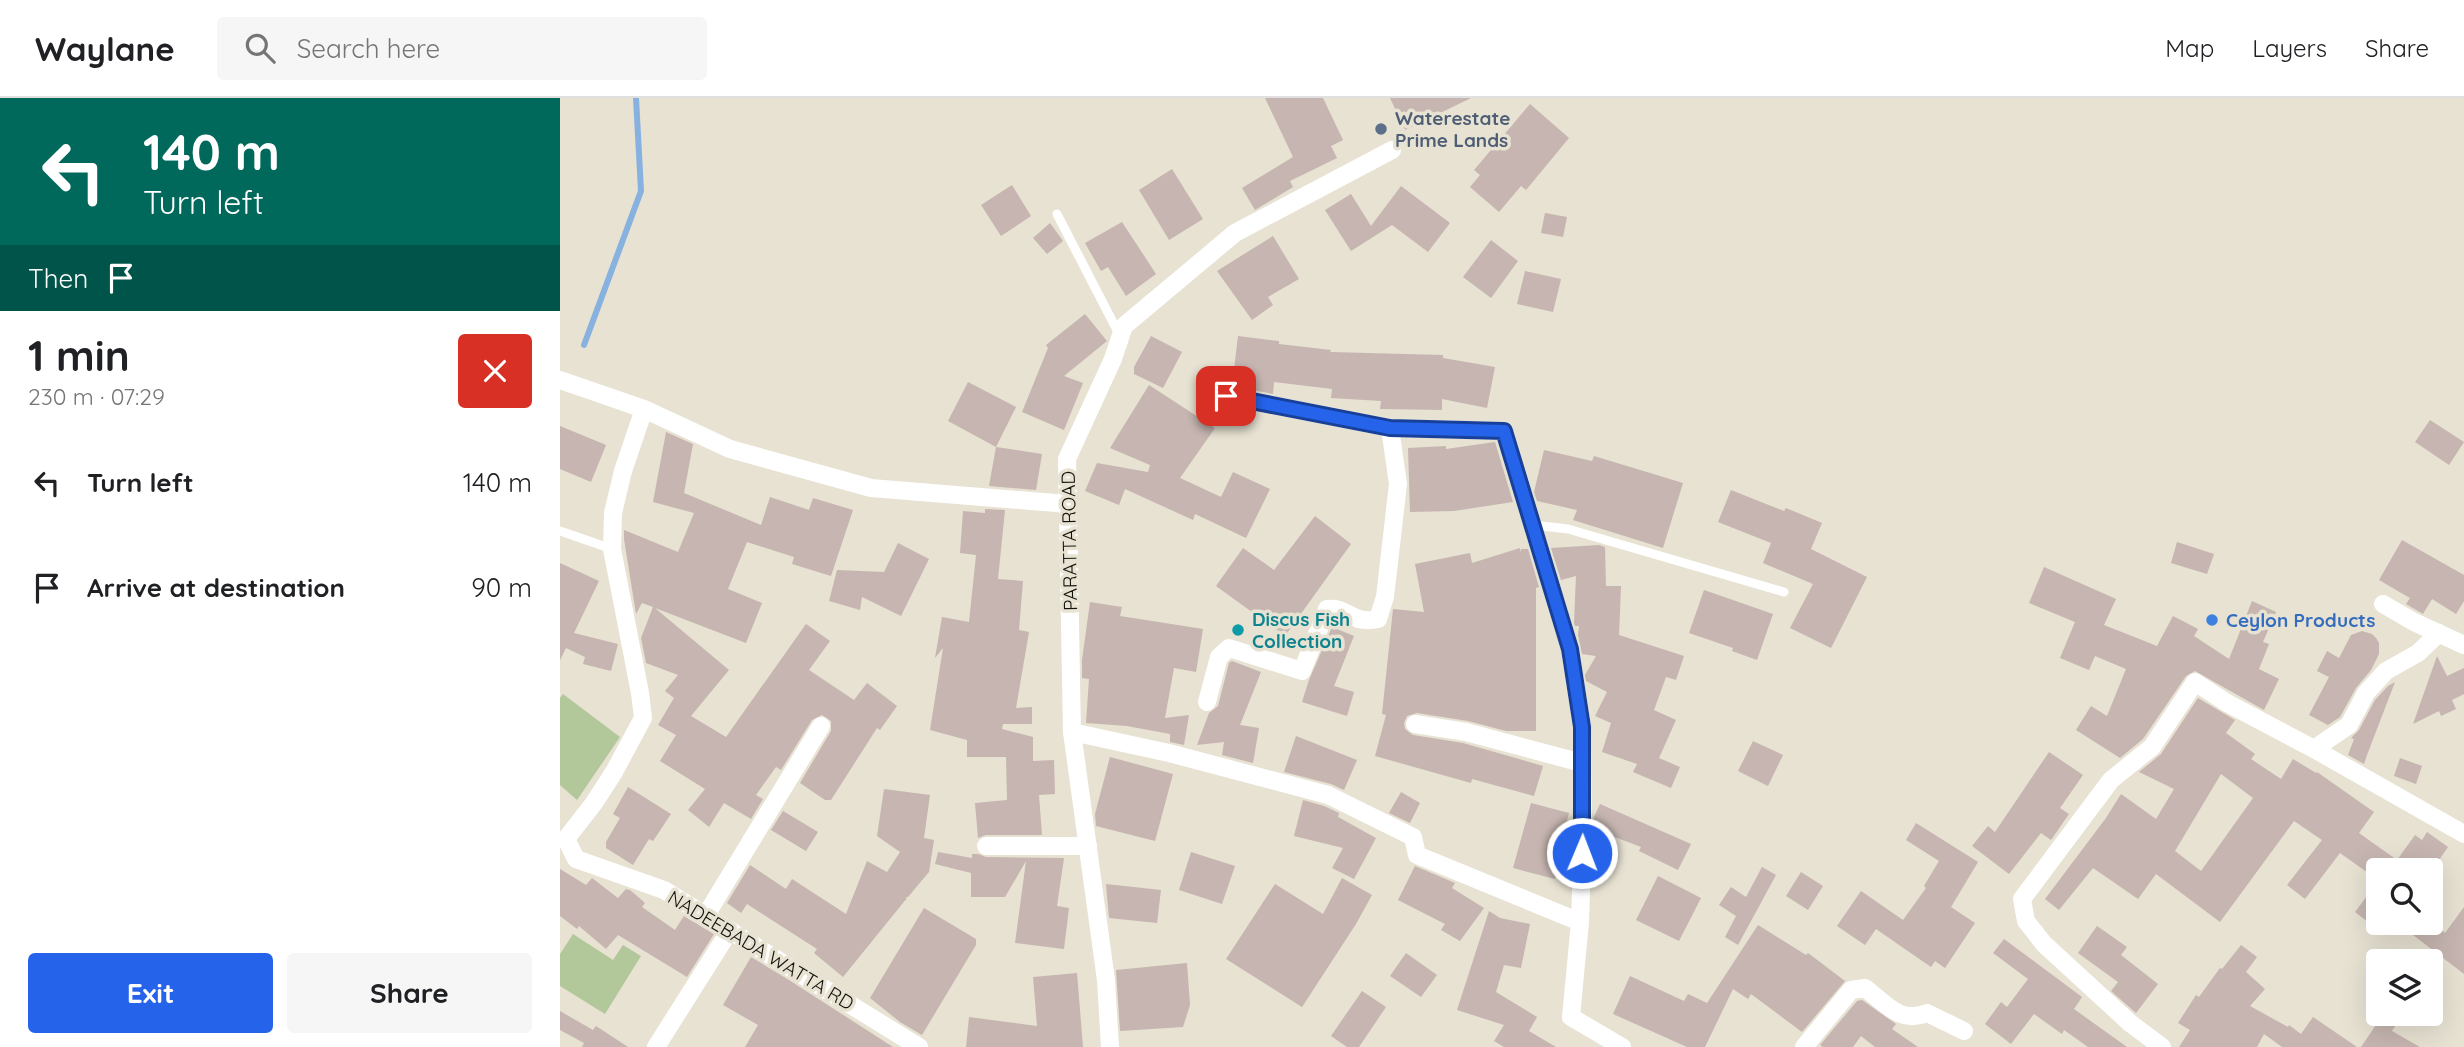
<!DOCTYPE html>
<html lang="en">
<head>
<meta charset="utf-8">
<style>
	:root { --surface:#fff; --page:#f6f6f6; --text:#202124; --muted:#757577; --line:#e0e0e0; --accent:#2563eb }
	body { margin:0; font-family:Quicksand,sans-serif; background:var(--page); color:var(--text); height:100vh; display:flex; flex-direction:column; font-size:26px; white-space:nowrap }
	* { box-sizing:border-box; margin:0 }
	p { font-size:23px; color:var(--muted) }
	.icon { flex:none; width:38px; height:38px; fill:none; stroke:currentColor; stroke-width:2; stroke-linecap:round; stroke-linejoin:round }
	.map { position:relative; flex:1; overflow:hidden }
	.sheet { display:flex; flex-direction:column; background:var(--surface); width:560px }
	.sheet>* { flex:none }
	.banner { background:#00695c; color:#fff; overflow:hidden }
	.controls { position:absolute; left:1806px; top:760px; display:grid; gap:14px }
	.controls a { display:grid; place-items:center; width:77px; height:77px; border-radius:7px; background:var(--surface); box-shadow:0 7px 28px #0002; font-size:35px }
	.pin { position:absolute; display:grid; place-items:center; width:60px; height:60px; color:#fff; margin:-30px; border-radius:14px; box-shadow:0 4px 10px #0006 }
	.me { position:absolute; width:77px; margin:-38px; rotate:1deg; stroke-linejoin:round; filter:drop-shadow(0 0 5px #0008) }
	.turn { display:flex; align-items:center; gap:24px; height:147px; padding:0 28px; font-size:32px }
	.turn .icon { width:91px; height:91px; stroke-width:2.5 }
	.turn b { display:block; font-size:49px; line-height:60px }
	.then { display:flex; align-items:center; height:66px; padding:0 28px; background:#0003; gap:14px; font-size:26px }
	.round { display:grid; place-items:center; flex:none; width:74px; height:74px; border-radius:7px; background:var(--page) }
	.overview { display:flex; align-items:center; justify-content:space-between; height:119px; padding:0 28px }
	h1 { font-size:42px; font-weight:800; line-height:52px }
	.primary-button { display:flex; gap:14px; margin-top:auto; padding:14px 28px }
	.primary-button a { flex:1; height:80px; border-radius:7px; background:var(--accent); color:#fff; font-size:28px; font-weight:800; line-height:80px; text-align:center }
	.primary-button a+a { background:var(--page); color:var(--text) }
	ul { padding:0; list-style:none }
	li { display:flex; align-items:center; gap:21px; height:105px; padding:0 28px }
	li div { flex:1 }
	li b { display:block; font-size:26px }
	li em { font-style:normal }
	header { display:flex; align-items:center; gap:42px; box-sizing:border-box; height:98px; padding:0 35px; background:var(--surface); border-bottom:2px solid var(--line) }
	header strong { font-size:33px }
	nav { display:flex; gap:38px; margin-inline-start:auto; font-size:24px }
	.search { width:490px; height:63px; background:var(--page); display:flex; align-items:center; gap:18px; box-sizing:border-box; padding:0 24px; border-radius:7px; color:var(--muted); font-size:26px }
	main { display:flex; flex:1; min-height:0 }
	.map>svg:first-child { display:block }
	.green { fill:#b3c89a }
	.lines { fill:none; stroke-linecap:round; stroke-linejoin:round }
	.stream { stroke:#87b1de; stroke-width:6 }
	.building { fill:#c6b5b0; fill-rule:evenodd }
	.service { stroke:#fff; stroke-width:9 }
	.minor { stroke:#fff; stroke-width:18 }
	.route-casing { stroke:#184099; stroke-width:18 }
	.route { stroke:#2563eb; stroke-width:12 }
	.service-dot { fill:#5c6f8a; stroke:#e7e2d2; stroke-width:2.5 }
	.shop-dot { fill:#3f7fe0; stroke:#e7e2d2; stroke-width:2.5 }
	.culture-dot { fill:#0f9aa8; stroke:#e7e2d2; stroke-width:2.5 }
	.labels { text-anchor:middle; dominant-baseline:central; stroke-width:7; stroke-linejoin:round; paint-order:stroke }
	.service-label { font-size:19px; font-weight:bold; fill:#4e5e75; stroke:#e7e2d2; text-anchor:start }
	.street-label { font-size:19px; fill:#14120d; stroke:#e7e2d2 }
	.culture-label { font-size:19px; font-weight:bold; fill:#0d838f; stroke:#e7e2d2; text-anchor:start }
	.shop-label { font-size:19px; font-weight:bold; fill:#366cbe; stroke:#e7e2d2; text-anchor:start }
</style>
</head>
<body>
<header>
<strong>Waylane</strong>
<div class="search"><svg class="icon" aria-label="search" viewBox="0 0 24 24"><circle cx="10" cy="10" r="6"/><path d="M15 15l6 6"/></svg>Search here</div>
<nav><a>Map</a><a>Layers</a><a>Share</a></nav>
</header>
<main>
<section class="sheet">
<div class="banner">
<div class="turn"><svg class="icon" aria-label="left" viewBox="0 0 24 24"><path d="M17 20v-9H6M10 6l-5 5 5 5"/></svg><div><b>140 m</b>Turn left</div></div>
<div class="then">Then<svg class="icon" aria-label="arrive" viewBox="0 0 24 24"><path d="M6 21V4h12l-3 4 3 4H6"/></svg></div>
</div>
<div class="overview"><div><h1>1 min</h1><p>230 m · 07:29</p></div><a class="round" style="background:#d93025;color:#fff"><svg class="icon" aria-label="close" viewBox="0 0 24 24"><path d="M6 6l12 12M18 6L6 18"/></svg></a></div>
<ul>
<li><svg class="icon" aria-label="left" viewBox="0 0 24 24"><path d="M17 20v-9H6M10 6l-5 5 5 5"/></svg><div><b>Turn left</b></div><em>140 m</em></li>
<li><svg class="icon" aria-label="arrive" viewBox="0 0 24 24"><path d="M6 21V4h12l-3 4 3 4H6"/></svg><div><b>Arrive at destination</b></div><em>90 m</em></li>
</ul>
<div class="primary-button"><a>Exit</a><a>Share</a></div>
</section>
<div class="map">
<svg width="1904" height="949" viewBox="0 0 1904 949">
	<rect width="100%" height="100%" fill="#e7e2d2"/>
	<!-- green -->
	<g class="green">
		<path d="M 3,596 L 60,639 L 17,702 L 0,687 L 0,600 Z"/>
		<path d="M 13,836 L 53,862 L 63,847 L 81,858 L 45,916 L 0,888 L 0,856 Z"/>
	</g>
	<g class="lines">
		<!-- stream -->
		<path class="stream" d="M 24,247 L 81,93 L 76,0"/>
	</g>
	<!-- building -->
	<g class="building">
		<path d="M 705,0 L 763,0 L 783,42 L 771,48 L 777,60 L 730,83 L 733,89 L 695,112 L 682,90 L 733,59 Z"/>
		<path d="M 830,0 L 911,0 L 845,32 Z"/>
		<path d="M 970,6 L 1009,40 L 966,92 L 961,88 L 939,114 L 910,89 L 920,77 L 914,72 Z"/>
		<path d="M 612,71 L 643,121 L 609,142 L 579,92 Z"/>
		<path d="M 452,87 L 471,118 L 441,138 L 421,107 Z"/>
		<path d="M 841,88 L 890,125 L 868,154 L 832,127 L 791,153 L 765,112 L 791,96 L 811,128 Z"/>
		<path d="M 985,115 L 1007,119 L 1003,139 L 981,135 Z"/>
		<path d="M 562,124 L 596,176 L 566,198 L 548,169 L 541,173 L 525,145 Z"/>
		<path d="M 490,125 L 503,143 L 487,156 L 473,140 Z"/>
		<path d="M 713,138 L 739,181 L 708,199 L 713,207 L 692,222 L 657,173 Z"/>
		<path d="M 931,142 L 958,163 L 931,200 L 903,179 Z"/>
		<path d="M 965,173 L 1001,181 L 993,214 L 957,206 Z"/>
		<path d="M 525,216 L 547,243 L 504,278 L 523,285 L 504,332 L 462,314 L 488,250 L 486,247 Z"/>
		<path d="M 591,238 L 622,254 L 603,290 L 574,276 L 574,269 Z"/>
		<path d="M 678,238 L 719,243 L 719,246 L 771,252 L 770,254 L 883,257 L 883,260 L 935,269 L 927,310 L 882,301 L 882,312 L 820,311 L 821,303 L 771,300 L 772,291 L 714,284 L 713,296 L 672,288 Z"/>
		<path d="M 408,284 L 456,309 L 436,349 L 388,323 Z"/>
		<path d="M 589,287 L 655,330 L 620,380 L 661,399 L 673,374 L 710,391 L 686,440 L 635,416 L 633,422 L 565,391 L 559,407 L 525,393 L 537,365 L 588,374 L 590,367 L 550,350 Z"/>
		<path d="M 1870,322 L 1904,344 L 1889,367 L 1855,344 Z"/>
		<path d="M 0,328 L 46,347 L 31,384 L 0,371 Z"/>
		<path d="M 106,334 L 133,346 L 124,395 L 201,427 L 210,399 L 249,412 L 253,400 L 293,412 L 271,478 L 232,466 L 234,459 L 187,444 L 168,491 L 202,505 L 186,545 L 95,510 L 169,572 L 131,618 L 166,639 L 246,526 L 270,543 L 249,572 L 294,602 L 307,585 L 337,608 L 320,632 L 317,630 L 271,702 L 265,702 L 240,685 L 271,633 L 271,623 L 262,617 L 252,622 L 221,672 L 216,669 L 196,697 L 203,701 L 191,721 L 164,705 L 149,729 L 128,712 L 145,691 L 100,663 L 116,637 L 98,627 L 114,600 L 105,593 L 118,577 L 86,565 L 81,540 L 93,509 L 82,505 L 76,516 L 64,441 L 64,432 L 118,454 L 134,415 L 93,404 Z"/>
		<path d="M 935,344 L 953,404 L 894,413 L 850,414 L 848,350 L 886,348 L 886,351 Z"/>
		<path d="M 436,349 L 482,356 L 476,392 L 429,388 Z"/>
		<path d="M 984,352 L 1032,363 L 1034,358 L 1123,385 L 1103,450 L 1013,422 L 1017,412 L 977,403 L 974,394 Z"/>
		<path d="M 1171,392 L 1224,413 L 1226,410 L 1262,425 L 1251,451 L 1307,479 L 1271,550 L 1230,530 L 1253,486 L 1203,465 L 1211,445 L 1158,424 Z"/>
		<path d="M 425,411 L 445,412 L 438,481 L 463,483 L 459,532 L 469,534 L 456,610 L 472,609 L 472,626 L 443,626 L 442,631 L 473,639 L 473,663 L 494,662 L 495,696 L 479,697 L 482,737 L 426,737 L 418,740 L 415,705 L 447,702 L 446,659 L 407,659 L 407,642 L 370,632 L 383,550 L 375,560 L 382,519 L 409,524 L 416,457 L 400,455 L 403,413 L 425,415 Z"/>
		<path d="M 755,418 L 791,446 L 725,538 L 656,488 L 683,450 L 714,472 Z"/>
		<path d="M 1842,442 L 1904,477 L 1904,503 L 1896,516 L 1872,501 L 1863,516 L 1846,506 L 1850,500 L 1819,482 Z"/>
		<path d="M 1617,444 L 1654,456 L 1647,476 L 1611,465 Z"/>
		<path d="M 338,445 L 369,461 L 341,518 L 302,499 L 300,512 L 269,503 L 277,472 L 324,474 Z"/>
		<path d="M 1039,447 L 1045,449 L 1046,488 L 1061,488 L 1059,537 L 1124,558 L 1116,582 L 1106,579 L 1094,612 L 1116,622 L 1099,660 L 1120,669 L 1111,690 L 1073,674 L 1077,666 L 1042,654 L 1051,625 L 1035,618 L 1047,594 L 1026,583 L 1025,577 L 1036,558 L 1022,556 L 1018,537 L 1019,528 L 1015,528 L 1014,525 L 1016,478 L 1001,482 L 991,450 Z"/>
		<path d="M 960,450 L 960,455 L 961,451 L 968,451 L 979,489 L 976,490 L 976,633 L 946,633 L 908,623 L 857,615 L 847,618 L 844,625 L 845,631 L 853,637 L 903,645 L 983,668 L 974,698 L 912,681 L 911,685 L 815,658 L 826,617 L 822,616 L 833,511 L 864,514 L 855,466 L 910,455 L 912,465 Z"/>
		<path d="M 0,465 L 39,483 L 14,535 L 58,546 L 51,573 L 23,566 L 25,559 L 6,550 L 0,562 Z"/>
		<path d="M 1484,469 L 1556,501 L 1544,527 L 1597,548 L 1613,518 L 1638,531 L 1634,538 L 1669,561 L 1692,503 L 1716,514 L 1703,544 L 1709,546 L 1699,571 L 1719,581 L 1704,612 L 1635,573 L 1626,578 L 1583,641 L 1560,660 L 1516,632 L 1531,608 L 1547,618 L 1566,571 L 1535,558 L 1529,572 L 1500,560 L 1515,524 L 1469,505 Z"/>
		<path d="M 1144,492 L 1213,516 L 1197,562 L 1172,553 L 1173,550 L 1129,535 Z"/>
		<path d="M 530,504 L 562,509 L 560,518 L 643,531 L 636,574 L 614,570 L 605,620 L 629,617 L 624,647 L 610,644 L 610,636 L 567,628 L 526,625 L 529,581 L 522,580 L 522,562 Z"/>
		<path d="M 772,529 L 794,538 L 774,588 L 794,594 L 787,618 L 742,604 L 749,582 Z"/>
		<path d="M 1802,533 L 1812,536 L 1816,540 L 1819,545 L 1819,556 L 1811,572 L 1796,590 L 1780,619 L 1768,627 L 1749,617 L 1769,579 L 1757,573 L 1767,553 L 1779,560 L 1791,537 Z"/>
		<path d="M 1877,558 L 1887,578 L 1904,570 L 1904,596 L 1892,602 L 1896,611 L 1881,618 L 1879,613 L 1853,626 Z"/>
		<path d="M 672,563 L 701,574 L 680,627 L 699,630 L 693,665 L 662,657 L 664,644 L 637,647 L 649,615 L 658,608 L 669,565 Z"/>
		<path d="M 1835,584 L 1807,657 L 1804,666 L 1788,657 L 1794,641 L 1791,640 L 1799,632 L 1815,602 L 1828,588 Z"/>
		<path d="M 1638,600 L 1675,622 L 1666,635 L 1695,656 L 1691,661 L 1721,681 L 1733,661 L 1756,675 L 1757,674 L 1814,714 L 1799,735 L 1837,762 L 1855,737 L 1862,742 L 1867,734 L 1888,749 L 1872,772 L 1818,772 L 1818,782 L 1780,755 L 1745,801 L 1727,787 L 1762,742 L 1734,723 L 1660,824 L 1596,776 L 1578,801 L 1533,770 L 1499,812 L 1485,801 L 1546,720 L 1561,696 L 1596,721 L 1614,691 L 1579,674 L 1601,656 ZM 1661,676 L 1693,700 L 1641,773 L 1615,753 Z"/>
		<path d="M 736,638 L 797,662 L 784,692 L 771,686 L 724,674 Z"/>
		<path d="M 1193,643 L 1223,657 L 1208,688 L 1178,673 Z"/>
		<path d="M 1489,654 L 1523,677 L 1500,710 L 1509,716 L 1491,742 L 1481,735 L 1449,776 L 1412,748 L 1428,728 L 1435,734 Z"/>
		<path d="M 550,659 L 613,676 L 595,743 L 536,728 L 535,716 Z"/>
		<path d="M 1840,660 L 1862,668 L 1856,686 L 1834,678 Z"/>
		<path d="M 68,689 L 111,716 L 93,743 L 89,741 L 73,767 L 46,750 L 46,744 L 60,720 L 53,716 Z"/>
		<path d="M 324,691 L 370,697 L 364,740 L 374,742 L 369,774 L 348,799 L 345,799 L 347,800 L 283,879 L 254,855 L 257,851 L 187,806 L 181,815 L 167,805 L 190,767 L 226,791 L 232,781 L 286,816 L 307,763 L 327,774 L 340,754 L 317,738 Z"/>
		<path d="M 841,694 L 860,705 L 850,725 L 829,715 Z"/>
		<path d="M 743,702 L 764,708 L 779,715 L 778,719 L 816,740 L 794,781 L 772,770 L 783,750 L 734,738 Z"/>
		<path d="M 971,705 L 1009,715 L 998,756 L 1002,756 L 995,781 L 953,770 Z"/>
		<path d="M 1040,706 L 1131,746 L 1118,772 L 1079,753 L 1081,749 L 1034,731 L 1034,719 Z"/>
		<path d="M 223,713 L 258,734 L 246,753 L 211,732 Z"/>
		<path d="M 1356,725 L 1418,764 L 1391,809 L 1415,825 L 1385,870 L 1375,863 L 1371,869 L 1316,831 L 1305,847 L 1277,828 L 1301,793 L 1343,822 L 1366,790 L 1364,788 L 1379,763 L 1346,742 Z"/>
		<path d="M 378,754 L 412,760 L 412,756 L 418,756 L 426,759 L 504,760 L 497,808 L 509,810 L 504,851 L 455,845 L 466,763 L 445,799 L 411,799 L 411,775 L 375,766 Z"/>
		<path d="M 631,754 L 675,768 L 662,806 L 619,792 Z"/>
		<path d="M 855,768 L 895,785 L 892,790 L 924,810 L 900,843 L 881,832 L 885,826 L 838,802 Z"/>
		<path d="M 1202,769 L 1216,777 L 1178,847 L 1165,839 L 1176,818 L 1159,807 L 1171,789 L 1186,799 Z"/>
		<path d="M 0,771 L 26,787 L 32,780 L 58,800 L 66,791 L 70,792 L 85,805 L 82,809 L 115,832 L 124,818 L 154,836 L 127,879 L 58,837 L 46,851 L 19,828 L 17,831 L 0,818 Z"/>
		<path d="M 1241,774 L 1263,788 L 1248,812 L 1226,798 Z"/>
		<path d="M 1098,778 L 1141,800 L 1119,843 L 1076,822 Z"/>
		<path d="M 782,780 L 812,797 L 796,826 L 742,909 L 666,861 L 715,786 L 763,816 Z"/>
		<path d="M 1818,783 L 1818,832 L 1795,814 Z"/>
		<path d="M 546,786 L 601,792 L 597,825 L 549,820 Z"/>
		<path d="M 1904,809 L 1904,876 L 1836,824 L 1873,824 L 1885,835 Z"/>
		<path d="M 364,810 L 416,841 L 416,847 L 362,937 L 340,924 L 310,900 Z"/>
		<path d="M 929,813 L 940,820 L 970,826 L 961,870 L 944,867 L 936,894 L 977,919 L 969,933 L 996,949 L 944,949 L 934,943 L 944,927 L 897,912 Z"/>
		<path d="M 1198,827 L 1246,857 L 1248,855 L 1285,883 L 1242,934 L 1191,896 L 1188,901 L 1173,891 L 1145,949 L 1127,949 L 1053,916 L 1070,878 L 1124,903 L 1128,896 L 1147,905 Z"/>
		<path d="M 1537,828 L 1567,849 L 1561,857 L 1598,886 L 1576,915 L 1551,893 L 1558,884 L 1518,855 Z"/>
		<path d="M 1444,841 L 1522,899 L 1514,911 L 1567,949 L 1528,949 L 1504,932 L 1502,936 L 1474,916 L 1451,946 L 1425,926 L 1441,904 L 1447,909 L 1468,881 L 1433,855 Z"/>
		<path d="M 1681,847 L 1697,859 L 1686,874 L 1705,891 L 1690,908 L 1728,929 L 1729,927 L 1741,936 L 1753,919 L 1797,949 L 1722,949 L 1704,936 L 1697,949 L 1619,949 L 1630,932 L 1618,925 L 1636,897 L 1639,899 L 1660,870 L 1662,871 Z"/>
		<path d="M 846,855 L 877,877 L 861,899 L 830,878 Z"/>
		<path d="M 191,859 L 229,882 L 333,949 L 185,949 L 198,927 L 163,907 Z"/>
		<path d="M 627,865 L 630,907 L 623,929 L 560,933 L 556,872 Z"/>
		<path d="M 517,875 L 523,949 L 406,949 L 409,919 L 477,928 L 473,879 Z"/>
		<path d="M 802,893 L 826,909 L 799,949 L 787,949 L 771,938 Z"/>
		<path d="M 1302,902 L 1336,926 L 1332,931 L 1358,949 L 1315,949 L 1301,938 L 1293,949 L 1263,949 L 1260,947 L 1297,903 Z"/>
		<path d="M 0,913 L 33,932 L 36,928 L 68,949 L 22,949 L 24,945 L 0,932 Z"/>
		<path d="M 1824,915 L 1844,915 L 1832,933 L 1860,949 L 1801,949 Z"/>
	</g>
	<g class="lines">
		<!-- service -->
		<g class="service">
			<path d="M 497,116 L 560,238"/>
			<path d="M 973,427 L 1008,431 L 1224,494"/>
			<path d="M 0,433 L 52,451"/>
		</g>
		<!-- minor -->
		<g class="minor">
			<path d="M 0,282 L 84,311 L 170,351 L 311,390 L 508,406"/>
			<path d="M 657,291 L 666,298 L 830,330 L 944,333 L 1010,551 L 1022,629 L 1023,732 L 1020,824"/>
			<path d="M 84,311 L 63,373 L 53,415 L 52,451 L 80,595 L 83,620 L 54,674 L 34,705 L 6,741 L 16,761 L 104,792 L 359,949"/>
			<path d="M 1823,506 L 1854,524 L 1904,547"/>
			<path d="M 647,604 L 659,559 L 669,550 L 742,573 L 767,511 C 787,508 791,527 818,521 L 825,499 L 838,386 L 830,330"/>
			<path d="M 855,626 L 906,634 L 1022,665"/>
			<path d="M 512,634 L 609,655 L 768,697 L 853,739 L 857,757 L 1020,824 L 1011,919 L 1062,949"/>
			<path d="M 1754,651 L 1789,627 L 1806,595 L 1826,573 L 1858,555 L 1879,535"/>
			<path d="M 426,748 L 528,748"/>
			<path d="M 146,817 L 261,628"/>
			<path d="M 96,949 L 170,832"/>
			<path d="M 550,949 L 546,882 L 512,634 L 507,361 L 553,261 L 564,228 L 675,135 L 832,52"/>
			<path d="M 1244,949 L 1291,892 L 1305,890 C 1326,906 1340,926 1367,915 L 1404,933"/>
			<path d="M 1602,949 L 1570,925 L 1484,846 L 1466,823 L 1462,801 L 1551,682 L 1592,649 L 1635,584 L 1667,605 L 1754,651 L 1904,736"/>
		</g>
	</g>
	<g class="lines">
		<defs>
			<path id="route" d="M 666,298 L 830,330 L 944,333 L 1010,551 L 1022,629 L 1022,755"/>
		</defs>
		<!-- route casing -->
		<use href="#route" class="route-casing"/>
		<!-- route -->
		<use href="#route" class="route"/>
	</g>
	<!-- markers -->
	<circle class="service-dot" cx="821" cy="31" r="7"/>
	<circle class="shop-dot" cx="1652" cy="522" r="7"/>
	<circle class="culture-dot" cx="678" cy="532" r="7"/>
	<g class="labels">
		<!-- service labels -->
		<g class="service-label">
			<text x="835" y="20">Waterestate<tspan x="835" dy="22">Prime Lands</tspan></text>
		</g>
		<!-- street labels -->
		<g class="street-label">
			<text transform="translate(509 443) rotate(-91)">PARATTA ROAD</text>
			<text transform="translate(201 852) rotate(31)">NADEEBADA WATTA RD</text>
		</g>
		<!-- culture labels -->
		<g class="culture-label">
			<text x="692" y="521">Discus Fish<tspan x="692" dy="22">Collection</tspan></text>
		</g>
		<!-- shop labels -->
		<g class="shop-label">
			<text x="1666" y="522">Ceylon Products</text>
		</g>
	</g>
</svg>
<div class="controls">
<a><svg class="icon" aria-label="search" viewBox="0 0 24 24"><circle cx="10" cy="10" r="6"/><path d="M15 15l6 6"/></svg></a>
<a><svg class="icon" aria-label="layers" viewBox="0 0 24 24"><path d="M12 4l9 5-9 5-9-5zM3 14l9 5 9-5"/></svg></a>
</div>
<div class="pin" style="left:666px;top:298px;background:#d93025"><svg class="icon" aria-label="arrive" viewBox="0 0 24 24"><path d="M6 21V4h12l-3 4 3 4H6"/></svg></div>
<svg class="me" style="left:1022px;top:755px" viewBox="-20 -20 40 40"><circle r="17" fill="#2563eb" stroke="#fff" stroke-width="3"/><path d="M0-11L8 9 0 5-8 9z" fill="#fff"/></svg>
</div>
</main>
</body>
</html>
